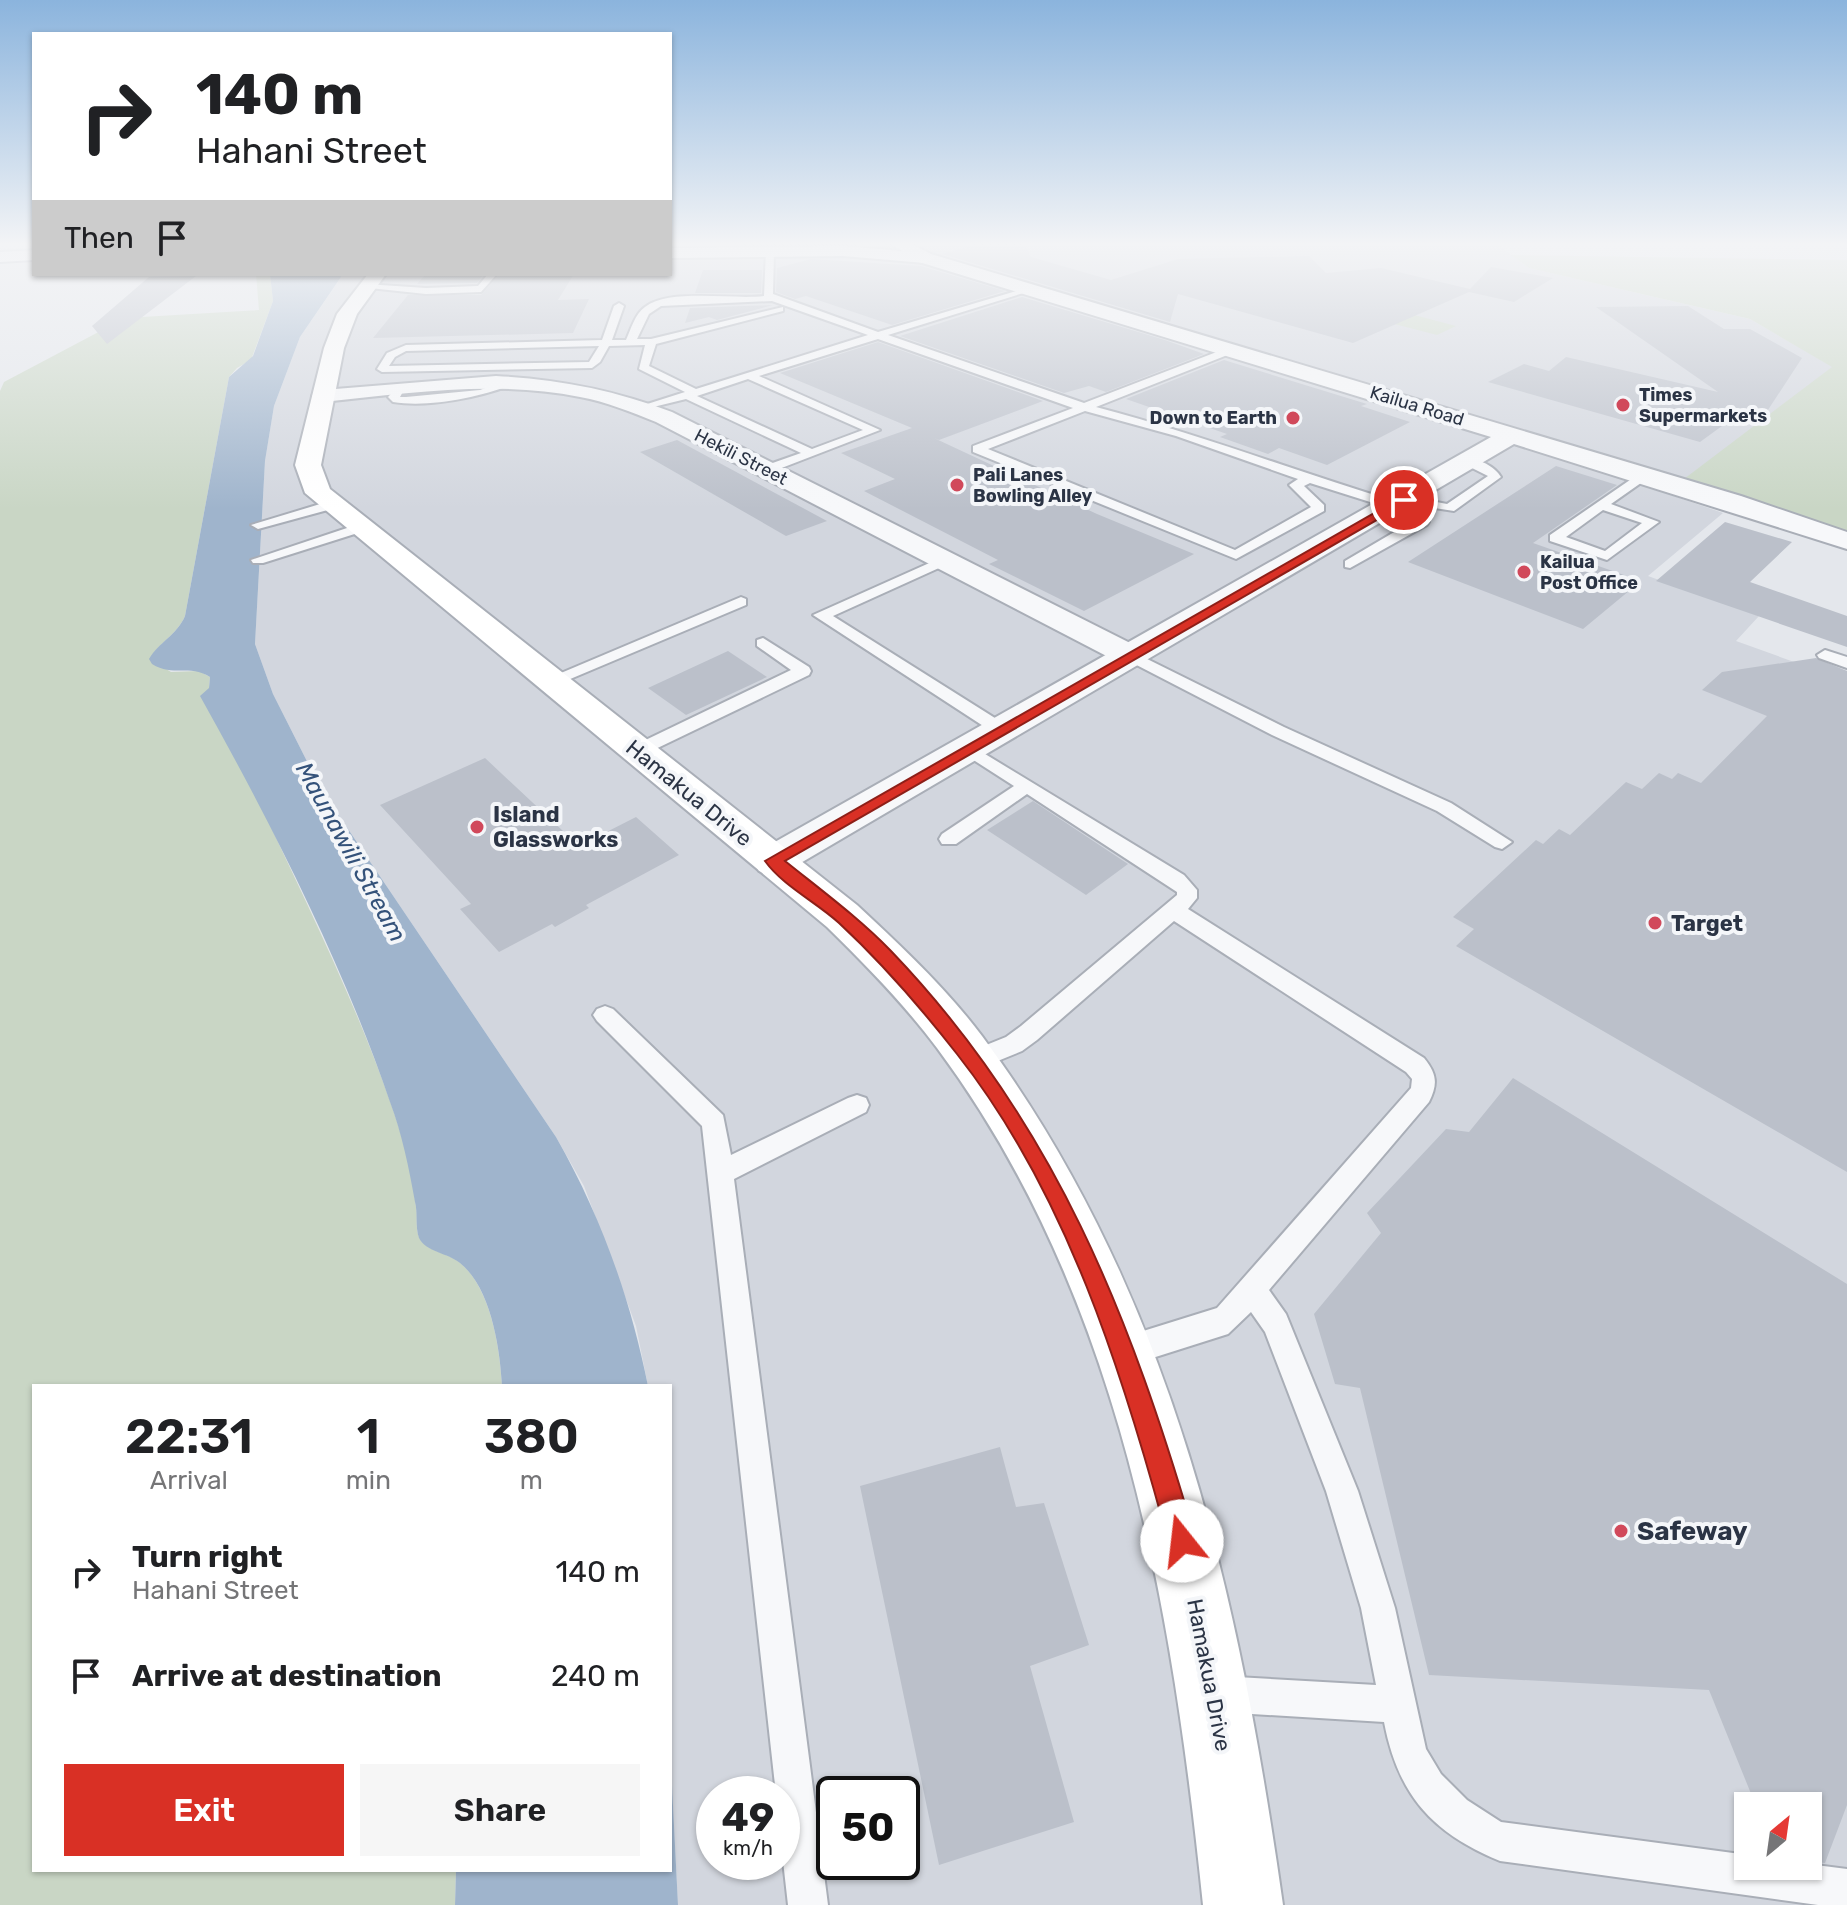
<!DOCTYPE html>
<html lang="en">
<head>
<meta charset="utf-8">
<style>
	:root { --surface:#fff; --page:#f6f6f6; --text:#202124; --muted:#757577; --accent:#d93025 }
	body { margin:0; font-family:Rubik,sans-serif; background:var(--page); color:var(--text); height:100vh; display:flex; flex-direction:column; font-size:30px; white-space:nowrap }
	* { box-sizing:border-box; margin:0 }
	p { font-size:26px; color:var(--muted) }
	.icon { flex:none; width:44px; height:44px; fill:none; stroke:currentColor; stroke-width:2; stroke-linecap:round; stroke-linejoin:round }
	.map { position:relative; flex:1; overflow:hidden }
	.side { position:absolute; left:32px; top:1384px; width:640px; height:488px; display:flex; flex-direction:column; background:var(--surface); border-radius:0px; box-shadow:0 2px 6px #0004 }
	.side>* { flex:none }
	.banner { position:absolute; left:32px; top:32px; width:640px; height:244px; border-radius:0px; box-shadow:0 2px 6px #0004; background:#fff; color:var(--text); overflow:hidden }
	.needle { width:52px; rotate:29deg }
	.controls { position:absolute; left:1734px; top:1792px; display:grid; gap:16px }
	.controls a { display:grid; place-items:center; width:88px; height:88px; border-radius:0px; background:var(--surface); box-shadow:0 2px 6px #0004; font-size:40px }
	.speed { position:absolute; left:696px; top:1776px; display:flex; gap:16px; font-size:40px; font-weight:700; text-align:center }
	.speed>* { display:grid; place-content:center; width:104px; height:104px; border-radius:50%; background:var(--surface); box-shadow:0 2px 6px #0004; line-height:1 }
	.speed small { font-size:20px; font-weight:400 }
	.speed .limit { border:4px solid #111; border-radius:12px; background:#fff; color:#111 }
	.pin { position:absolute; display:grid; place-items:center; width:68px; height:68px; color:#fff; margin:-34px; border:4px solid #fff; border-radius:50%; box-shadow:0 2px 8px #0007 }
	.me { position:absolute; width:88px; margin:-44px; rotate:344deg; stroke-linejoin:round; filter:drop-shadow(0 0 6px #0008) }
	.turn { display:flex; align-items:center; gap:28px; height:168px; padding:0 32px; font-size:36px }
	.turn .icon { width:104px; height:104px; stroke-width:2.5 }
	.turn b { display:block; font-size:56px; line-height:68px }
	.then { display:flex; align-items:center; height:76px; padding:0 32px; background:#0003; gap:16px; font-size:30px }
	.eta { display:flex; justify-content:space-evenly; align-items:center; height:136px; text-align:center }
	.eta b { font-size:48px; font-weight:600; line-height:56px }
	.cta { display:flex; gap:16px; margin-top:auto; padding:16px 32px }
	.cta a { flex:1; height:92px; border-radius:0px; background:var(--accent); color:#fff; font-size:32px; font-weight:600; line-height:92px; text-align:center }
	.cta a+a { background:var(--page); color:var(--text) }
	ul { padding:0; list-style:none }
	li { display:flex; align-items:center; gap:24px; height:104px; padding:0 32px }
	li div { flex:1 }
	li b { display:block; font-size:30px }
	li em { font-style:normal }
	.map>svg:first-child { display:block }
	.built { fill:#d2d6de; fill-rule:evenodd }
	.green { fill:#c9d6c5 }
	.water { fill:#9fb4cc }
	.building { fill:#bbc0ca }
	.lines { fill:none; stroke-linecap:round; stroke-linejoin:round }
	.service-casing { stroke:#a9aeb7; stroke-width:4 }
	.minor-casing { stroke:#a9aeb7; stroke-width:4 }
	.tertiary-casing { stroke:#a9aeb7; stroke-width:4 }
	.secondary-casing { stroke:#a9aeb7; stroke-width:4 }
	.primary-casing { stroke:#a3abb8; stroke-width:4 }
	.service { fill:#f7f8fa; fill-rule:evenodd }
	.minor { fill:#f7f8fa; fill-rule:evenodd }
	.tertiary { fill:#f7f8fa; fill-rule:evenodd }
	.secondary { fill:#fff; fill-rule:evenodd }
	.primary { fill:#fff; fill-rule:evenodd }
	.route { fill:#d93025; stroke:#8d1f18; stroke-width:2 }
	.poi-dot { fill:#d1495b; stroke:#f4f6f9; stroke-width:3 }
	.labels { text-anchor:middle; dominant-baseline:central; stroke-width:8; stroke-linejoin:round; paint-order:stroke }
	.far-poi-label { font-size:18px; font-weight:bold; fill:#2b3445; stroke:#f4f6f9; text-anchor:start }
	.far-street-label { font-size:18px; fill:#2b3445; stroke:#f4f6f9 }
	.street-label { font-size:22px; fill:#2b3445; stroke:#f4f6f9 }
	.poi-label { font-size:22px; font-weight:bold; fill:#2b3445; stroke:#f4f6f9; text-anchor:start }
	.water-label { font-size:24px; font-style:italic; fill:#34527a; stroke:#f4f6f9 }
	.near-poi-label { font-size:26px; font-weight:bold; fill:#2b3445; stroke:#f4f6f9; text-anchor:start }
</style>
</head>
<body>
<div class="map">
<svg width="1847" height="1905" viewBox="0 0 1847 1905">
	<rect width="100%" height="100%" fill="#e4e7ec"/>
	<!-- built -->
	<path class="built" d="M 670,242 L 1494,242 L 1529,268 L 1750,319 L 1833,367 L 1668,494 L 1723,513 L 1648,576 L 1759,616 L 1736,641 L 1847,681 L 1847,1905 L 678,1905 L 670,1746 L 670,1386 L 648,1386 L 636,1326 L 584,1186 L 556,1137 L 321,789 L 273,694 L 255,644 L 265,461 L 274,406 L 300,337 L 340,279 L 339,274 L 670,274 ZM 714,1794 L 782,1794 L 782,1862 L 714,1862 ZM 834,1794 L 902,1794 L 902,1862 L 834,1862 ZM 1748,1806 L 1808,1806 L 1808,1866 L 1748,1866 Z"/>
	<!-- green -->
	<g class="green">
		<path d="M 769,242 L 896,242 L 925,258 L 670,252 Z"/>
		<path d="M 1511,255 L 1847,260 L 1847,532 L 1680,482 L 1832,367 L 1750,319 L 1529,268 Z"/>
		<path d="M 256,274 L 270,274 L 273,301 L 251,360 L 237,368 L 229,377 L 185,616 C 177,635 159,642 150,659 L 171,672 L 199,671 L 210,677 L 209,688 C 266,827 340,959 390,1101 C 402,1134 412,1171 416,1207 C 418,1216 415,1228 419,1237 C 425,1251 448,1253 459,1262 C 491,1287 500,1349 502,1386 L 34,1386 L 34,1870 L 456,1870 L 455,1905 L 0,1905 L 0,391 L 4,382 L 125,318 L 259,310 Z"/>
		<path d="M 1399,311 L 1456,326 L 1437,335 L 1379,320 Z"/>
	</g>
	<!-- water -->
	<g class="water">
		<path d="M 270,274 L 339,274 L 341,277 L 300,337 L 274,406 L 265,461 L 255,644 L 273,694 L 321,789 L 556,1137 C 601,1216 630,1297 648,1386 L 502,1386 C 500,1348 491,1288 460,1263 C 448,1253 426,1252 419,1238 C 415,1227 418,1213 415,1202 C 409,1168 402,1134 390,1102 C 343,964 271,823 200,696 L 209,688 L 210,677 C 189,664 173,677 152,664 L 149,659 C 159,642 177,635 185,616 L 229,377 L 253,356 L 273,301 Z"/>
		<path d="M 670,1746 L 678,1905 L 455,1905 L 456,1870 L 670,1870 Z"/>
	</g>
	<!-- building -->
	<g class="building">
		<path d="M 983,242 L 1023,242 L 1031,257 L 1111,280 L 1178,259 L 1309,256 L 1326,273 L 1381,268 L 1470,289 L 1491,267 L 1553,278 L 1514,302 L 1469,292 L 1353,343 L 1178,294 L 1170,322 L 942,254 Z"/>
		<path d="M 811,259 L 921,266 L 1005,291 L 892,325 L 806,296 L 795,299 L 776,292 L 777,268 Z"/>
		<path d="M 703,270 L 762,270 L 761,293 L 695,293 Z"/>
		<path d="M 426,274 L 484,274 L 477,283 L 417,284 Z"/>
		<path d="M 500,274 L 574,274 L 558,300 L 589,299 L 573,333 L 373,338 L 408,295 L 481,295 Z"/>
		<path d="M 196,276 L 107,344 L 92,326 L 149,277 Z"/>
		<path d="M 1022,297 L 1165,340 L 1204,354 L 1106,392 L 1089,386 L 1064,393 L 900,336 Z"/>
		<path d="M 773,305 L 717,320 L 709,317 L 685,323 L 690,308 Z"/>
		<path d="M 1688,306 L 1724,329 L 1750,329 L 1802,358 L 1764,416 L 1744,410 L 1700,442 L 1488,382 L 1524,364 L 1549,371 L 1566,357 L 1718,392 L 1596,307 Z"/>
		<path d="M 878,342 L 1043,401 L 939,440 L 934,438 L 1097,514 L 1194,554 L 1084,611 L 989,564 L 998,560 L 864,491 L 895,479 L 841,453 L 912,428 L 780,373 Z"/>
		<path d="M 1224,360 L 1367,404 L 1361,406 L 1410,422 L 1327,465 L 1279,448 L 1268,454 L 1220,437 L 1227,434 L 1126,399 Z"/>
		<path d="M 677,440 L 827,521 L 786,536 L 640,452 Z"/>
		<path d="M 1556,466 L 1617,485 L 1533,543 L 1641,581 L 1583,629 L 1408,562 Z"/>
		<path d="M 1725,522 L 1792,542 L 1750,582 L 1847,616 L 1847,647 L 1656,581 Z"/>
		<path d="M 728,651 L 767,677 L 686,715 L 648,688 Z"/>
		<path d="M 1816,658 L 1847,671 L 1847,1172 L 1456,946 L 1474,929 L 1453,917 L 1536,840 L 1543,844 L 1559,829 L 1570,835 L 1626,782 L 1642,789 L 1659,773 L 1672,779 L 1678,773 L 1701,783 L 1767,716 L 1702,690 L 1722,672 Z"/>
		<path d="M 485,758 L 579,846 L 636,817 L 679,855 L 586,905 L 589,908 L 555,927 L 552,924 L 499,952 L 460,909 L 471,904 L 380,805 Z"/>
		<path d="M 1033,801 L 1128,864 L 1086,895 L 987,830 Z"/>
		<path d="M 1513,1078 L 1847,1284 L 1847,1805 L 1825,1863 L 1808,1861 L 1808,1806 L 1756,1806 L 1709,1690 L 1429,1675 L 1360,1388 L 1335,1384 L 1314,1314 L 1381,1233 L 1367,1213 L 1446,1129 L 1469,1132 Z"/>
		<path d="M 1000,1447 L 1016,1507 L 1044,1503 L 1089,1645 L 1030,1666 L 1074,1822 L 939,1865 L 860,1486 Z"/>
	</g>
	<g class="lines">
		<defs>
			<g id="service">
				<path d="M 770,248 L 774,251 L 773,294 L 878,332 L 1033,286 L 1033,290 L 888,335 L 1084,403 L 1227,348 L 1235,348 L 1235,352 L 1096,407 C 1199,434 1298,472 1400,503 L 1400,497 L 1405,496 L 1447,504 L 1488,476 L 1464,464 L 1464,458 C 1476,457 1495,466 1501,477 L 1454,511 L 1402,503 L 1415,507 L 1429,522 L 1427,525 L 1350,568 L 1345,567 L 1345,561 L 1413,521 L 1405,513 L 1310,483 L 1304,486 L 1324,505 L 1324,511 L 1236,559 L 973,452 L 973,446 L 1073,408 L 878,339 L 759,376 L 880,430 L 766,474 L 761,473 L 761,467 L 801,453 L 686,399 L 641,410 L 641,406 L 685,392 L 639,369 L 645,345 L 609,346 L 600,362 L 592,368 L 382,372 L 377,369 L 387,353 L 406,345 L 602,340 L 614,306 L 619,303 L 624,306 L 612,340 L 626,340 C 631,329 635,314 645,307 C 670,288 733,300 764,296 L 766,251 ZM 772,301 L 868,335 L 696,389 L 649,366 L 656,344 L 783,311 L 783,307 L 651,339 L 637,339 L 649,314 L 661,306 ZM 599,346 L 589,362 L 389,366 L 395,357 L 406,351 ZM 748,379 L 863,430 L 812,449 L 697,396 ZM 1085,411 L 1176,436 L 1298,479 L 1289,485 L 1311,507 L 1235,550 L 988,449 Z"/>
				<path d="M 488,274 L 497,274 L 481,292 L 426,294 L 360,287 L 365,284 L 426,288 L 478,286 Z"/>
				<path d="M 510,379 L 514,380 L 514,384 C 481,397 429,408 393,402 L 388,397 L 399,385 L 405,388 L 400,397 L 406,397 L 480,390 Z"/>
				<path d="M 1643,471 L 1648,472 L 1648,478 L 1611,504 L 1659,522 L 1607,560 L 1550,541 L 1550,535 ZM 1603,510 L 1642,523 L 1605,551 L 1566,537 Z"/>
				<path d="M 330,501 L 337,505 L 335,508 L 258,529 L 251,525 Z"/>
				<path d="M 359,524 L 366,528 L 364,531 L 263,563 L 253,563 L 251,560 Z"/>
				<path d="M 945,556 L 950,557 L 950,563 L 833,616 L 1006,725 L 1009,729 L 1006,733 L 994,733 L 813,615 Z"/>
				<path d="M 741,597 L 746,599 L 746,605 L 556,685 L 550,686 L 542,681 Z"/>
				<path d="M 763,638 L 809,667 L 811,671 L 809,675 L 643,755 L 631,755 L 628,751 L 631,747 L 791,670 L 757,646 L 757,640 Z"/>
				<path d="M 1129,650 L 1284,727 L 1451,803 L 1512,842 L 1502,849 L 1495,847 L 1437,811 L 1272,735 L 1123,658 L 1121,655 Z"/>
				<path d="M 1825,650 L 1847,657 L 1847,668 L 1819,658 L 1817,655 Z"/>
				<path d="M 967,743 L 1184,875 L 1197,890 L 1197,898 L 1188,909 L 1424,1058 C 1437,1074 1438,1084 1429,1102 L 1269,1290 L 1286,1314 L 1358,1491 L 1395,1608 L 1426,1749 L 1441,1774 L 1467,1800 L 1501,1822 L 1748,1855 L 1748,1866 L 1808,1864 L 1847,1869 L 1847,1905 L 1818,1905 L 1500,1861 C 1432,1833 1398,1795 1384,1722 L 1219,1712 L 1206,1707 L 1201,1694 L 1206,1681 L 1219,1676 L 1376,1685 L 1361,1608 L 1326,1491 L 1265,1332 L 1251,1312 L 1228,1334 L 1124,1367 L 1114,1362 L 1109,1352 L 1114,1342 L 1124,1337 L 1217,1308 L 1411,1088 L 1412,1079 L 1406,1072 L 1174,921 L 1037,1040 L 1022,1051 L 973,1071 L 964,1068 L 961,1061 L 964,1054 L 1006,1037 L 1021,1026 L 1177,895 L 1177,892 L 1027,794 L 956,844 L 942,844 L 939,839 L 942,834 L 1014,786 L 961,752 L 958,748 L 961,744 Z"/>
				<path d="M 605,1006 L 613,1009 L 723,1115 L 731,1155 L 848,1098 L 857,1095 L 866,1098 L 869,1105 L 866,1112 L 734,1179 L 828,1905 L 788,1905 L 782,1852 L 782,1794 L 776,1794 L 702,1126 L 597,1021 L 593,1015 L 597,1009 Z"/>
			</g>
			<path id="minor" d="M 496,376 C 558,379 614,390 672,412 L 1140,648 L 1145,655 L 1140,662 L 1129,664 L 1118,662 L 656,422 C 631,412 607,402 580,397 C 496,380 408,393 323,402 L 312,396 L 323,390 Z"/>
			<path id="tertiary" d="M 888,242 L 908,242 L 931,254 L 1741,496 L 1847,532 L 1847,549 L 1514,444 L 787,871 L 773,875 L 759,871 L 753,861 L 759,851 L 1491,437 L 919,262 Z"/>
			<g id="secondary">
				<path d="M 843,246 L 925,253 L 934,258 L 925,263 L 843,256 L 670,258 L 670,248 Z"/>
				<path d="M 368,274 L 386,274 L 357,314 L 344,348 L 321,465 L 330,489 L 857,905 C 901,946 946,988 982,1036 C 1173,1293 1239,1595 1283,1905 L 1203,1905 C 1172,1606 1121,1295 937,1048 C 904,1004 866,965 827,927 L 305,493 L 295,465 L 324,348 L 337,314 Z"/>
			</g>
			<path id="primary" d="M 34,250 L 34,260 L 0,262 L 0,252 Z"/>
		</defs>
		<!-- service casing -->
		<use href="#service" class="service-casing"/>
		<!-- minor casing -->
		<use href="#minor" class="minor-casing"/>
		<!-- tertiary casing -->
		<use href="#tertiary" class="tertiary-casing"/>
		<!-- secondary casing -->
		<use href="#secondary" class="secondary-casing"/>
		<!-- primary casing -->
		<use href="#primary" class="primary-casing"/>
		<!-- service -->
		<use href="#service" class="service"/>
		<!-- minor -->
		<use href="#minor" class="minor"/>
		<!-- tertiary -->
		<use href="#tertiary" class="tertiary"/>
		<!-- secondary -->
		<use href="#secondary" class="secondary"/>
		<!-- primary -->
		<use href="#primary" class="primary"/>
	</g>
	<!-- sky -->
	<linearGradient id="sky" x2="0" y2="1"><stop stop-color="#8bb4dd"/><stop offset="0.48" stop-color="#f3f4f6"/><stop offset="1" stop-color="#f3f4f6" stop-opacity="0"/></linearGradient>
	<rect width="1847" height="509" fill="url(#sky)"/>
	<!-- route -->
	<path class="route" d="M 1404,496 L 1409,500 L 1408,502 L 785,861 C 821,890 859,918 891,951 C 1055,1122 1131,1317 1196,1541 L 1192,1550 L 1182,1554 L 1172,1550 L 1168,1541 C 1123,1373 1066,1192 957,1054 C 921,1008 882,963 839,923 C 816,902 783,886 765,861 Z"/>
	<!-- markers -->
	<g class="poi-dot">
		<circle cx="1623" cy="405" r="8"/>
		<circle cx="1293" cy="418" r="8"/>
		<circle cx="957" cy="485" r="8"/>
		<circle cx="1524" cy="572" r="8"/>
		<circle cx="477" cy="827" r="8"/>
		<circle cx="1655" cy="923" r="8"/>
		<circle cx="1621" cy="1531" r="8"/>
	</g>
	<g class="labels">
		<!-- far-poi labels -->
		<g class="far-poi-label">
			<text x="1639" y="395">Times<tspan x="1639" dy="21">Supermarkets</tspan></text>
			<text x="1277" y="418" text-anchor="end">Down to Earth</text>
			<text x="973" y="475">Pali Lanes<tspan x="973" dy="21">Bowling Alley</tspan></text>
			<text x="1540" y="562">Kailua<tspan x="1540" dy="21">Post Office</tspan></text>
		</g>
		<!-- far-street labels -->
		<g class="far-street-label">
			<text transform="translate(1417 406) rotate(17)">Kailua Road</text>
			<text transform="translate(741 457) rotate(27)">Hekili Street</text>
		</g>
		<!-- street labels -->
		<g class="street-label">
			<text transform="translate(689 793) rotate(39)">Hamakua Drive</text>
			<text transform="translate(1209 1675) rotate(79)">Hamakua Drive</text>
		</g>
		<!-- poi labels -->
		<g class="poi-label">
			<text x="493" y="814">Island<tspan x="493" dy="25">Glassworks</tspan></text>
			<text x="1671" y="923">Target</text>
		</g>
		<!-- water labels -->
		<g class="water-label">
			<text transform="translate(351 852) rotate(61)">Maunawili Stream</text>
		</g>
		<!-- near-poi labels -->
		<g class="near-poi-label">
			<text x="1637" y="1531">Safeway</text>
		</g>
	</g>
</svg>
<div class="controls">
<a><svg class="needle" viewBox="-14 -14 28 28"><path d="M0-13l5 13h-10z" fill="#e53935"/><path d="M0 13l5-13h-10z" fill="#757577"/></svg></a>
</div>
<div class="speed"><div>49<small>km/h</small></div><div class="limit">50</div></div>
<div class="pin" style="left:1404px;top:500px;background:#d93025"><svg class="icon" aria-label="arrive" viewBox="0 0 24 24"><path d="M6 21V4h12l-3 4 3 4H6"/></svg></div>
<svg class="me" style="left:1182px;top:1541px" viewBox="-20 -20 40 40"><circle r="19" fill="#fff"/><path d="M0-13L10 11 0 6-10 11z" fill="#d93025"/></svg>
<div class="banner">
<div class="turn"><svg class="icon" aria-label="right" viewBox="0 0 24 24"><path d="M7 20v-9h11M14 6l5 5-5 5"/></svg><div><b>140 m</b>Hahani Street</div></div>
<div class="then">Then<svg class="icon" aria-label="arrive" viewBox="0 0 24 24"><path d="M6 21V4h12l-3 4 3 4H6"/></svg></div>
</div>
<section class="side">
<div class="eta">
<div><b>22:31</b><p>Arrival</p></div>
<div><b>1</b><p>min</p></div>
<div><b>380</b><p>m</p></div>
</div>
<ul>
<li><svg class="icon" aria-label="right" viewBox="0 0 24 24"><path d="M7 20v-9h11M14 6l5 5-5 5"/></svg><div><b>Turn right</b><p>Hahani Street</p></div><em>140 m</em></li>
<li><svg class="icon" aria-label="arrive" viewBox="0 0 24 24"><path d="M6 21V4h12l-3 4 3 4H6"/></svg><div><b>Arrive at destination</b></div><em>240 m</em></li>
</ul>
<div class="cta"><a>Exit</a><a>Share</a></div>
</section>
</div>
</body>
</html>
